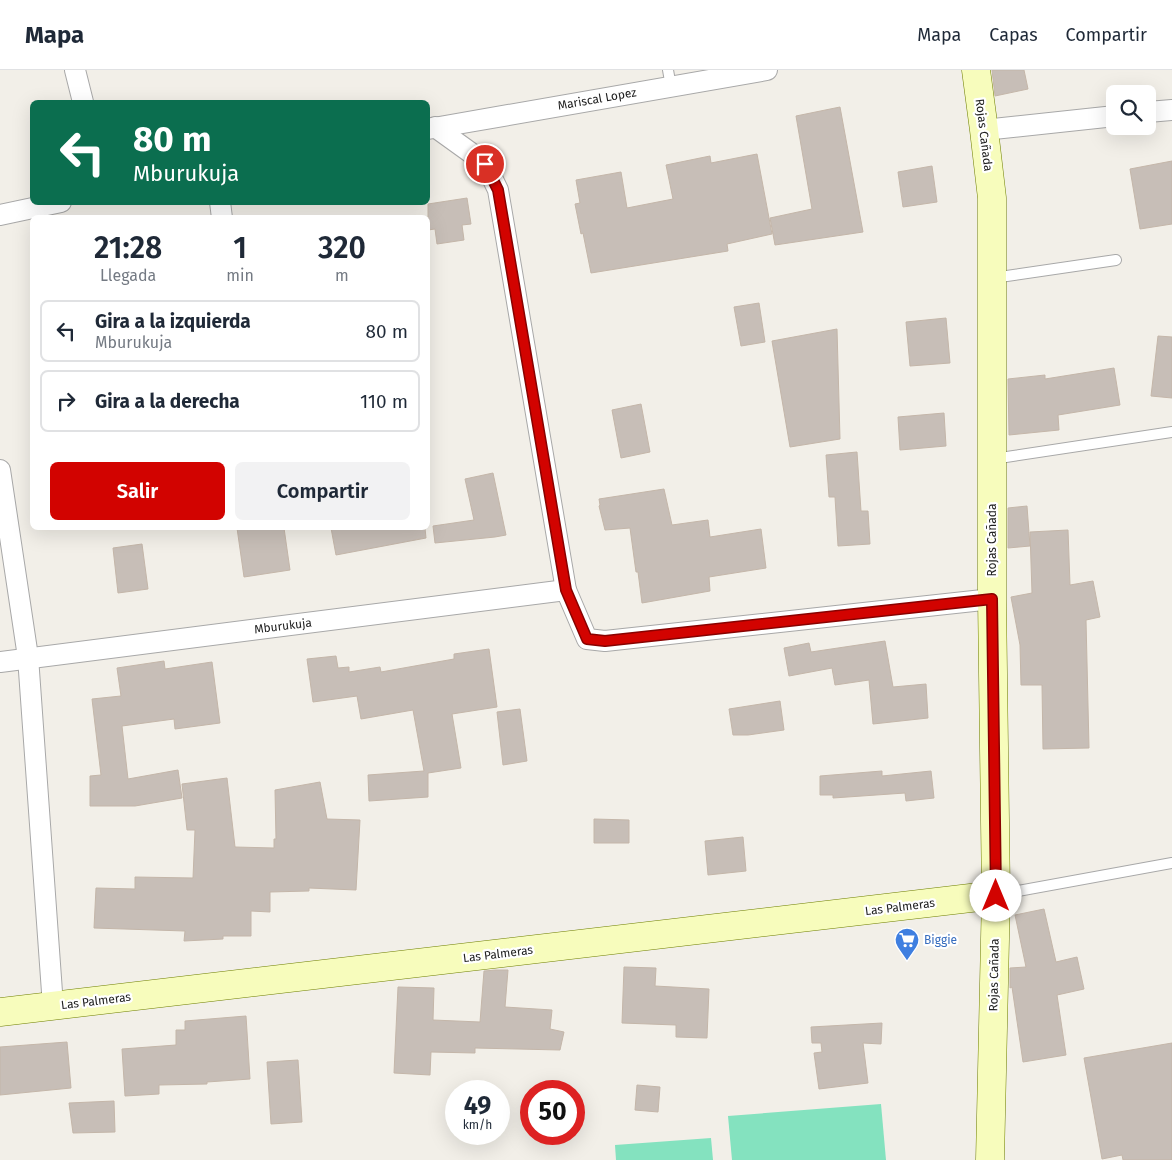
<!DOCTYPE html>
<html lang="es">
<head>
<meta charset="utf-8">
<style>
	:root { --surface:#fff; --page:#f2f2f3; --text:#1f2937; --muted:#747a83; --line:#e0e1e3; --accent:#d20300 }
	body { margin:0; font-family:"Fira Sans",sans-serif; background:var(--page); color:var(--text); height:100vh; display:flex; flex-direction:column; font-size:19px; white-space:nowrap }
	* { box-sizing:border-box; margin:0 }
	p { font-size:16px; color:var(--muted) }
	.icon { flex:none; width:28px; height:28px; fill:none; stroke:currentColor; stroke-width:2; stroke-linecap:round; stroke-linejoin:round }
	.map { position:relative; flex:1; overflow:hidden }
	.side { position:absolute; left:30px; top:145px; width:400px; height:315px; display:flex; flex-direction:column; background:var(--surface); border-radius:8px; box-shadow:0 5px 20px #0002 }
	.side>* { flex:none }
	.hud { position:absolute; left:30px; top:30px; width:400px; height:105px; border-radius:8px; box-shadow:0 5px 20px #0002; background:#0b6e4f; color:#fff; overflow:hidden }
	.fabs { position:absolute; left:1106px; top:15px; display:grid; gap:10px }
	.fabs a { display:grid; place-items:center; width:50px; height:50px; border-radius:8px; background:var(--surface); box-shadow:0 5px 20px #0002; font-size:25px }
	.speed { position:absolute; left:445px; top:1010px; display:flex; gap:10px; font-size:25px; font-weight:700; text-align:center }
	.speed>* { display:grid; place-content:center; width:65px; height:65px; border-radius:50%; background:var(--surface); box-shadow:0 5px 20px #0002; line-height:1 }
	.speed small { font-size:12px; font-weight:400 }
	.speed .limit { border:8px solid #d22; background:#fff; color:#111 }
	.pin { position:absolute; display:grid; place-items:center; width:42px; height:42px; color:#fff; margin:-21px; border:2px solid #fff; border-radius:50%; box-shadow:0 1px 5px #0007 }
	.me { position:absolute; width:55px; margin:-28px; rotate:0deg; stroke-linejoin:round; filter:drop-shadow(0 0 4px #0008) }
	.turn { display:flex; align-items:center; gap:18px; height:105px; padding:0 20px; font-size:22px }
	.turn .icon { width:65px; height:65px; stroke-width:2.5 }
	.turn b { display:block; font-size:35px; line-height:42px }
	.eta { display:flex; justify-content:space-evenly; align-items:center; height:85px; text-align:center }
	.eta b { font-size:30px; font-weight:600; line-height:35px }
	.primary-button { display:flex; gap:10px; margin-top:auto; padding:10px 20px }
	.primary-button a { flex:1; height:58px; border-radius:8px; background:var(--accent); color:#fff; font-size:20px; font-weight:600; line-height:58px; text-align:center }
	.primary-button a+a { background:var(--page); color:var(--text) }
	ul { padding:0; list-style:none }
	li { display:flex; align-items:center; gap:15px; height:62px; margin:0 10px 8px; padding:0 10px; border:2px solid var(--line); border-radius:8px }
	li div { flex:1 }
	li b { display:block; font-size:19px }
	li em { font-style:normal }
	header { display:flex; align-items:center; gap:30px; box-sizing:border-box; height:70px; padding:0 25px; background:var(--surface); border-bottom:1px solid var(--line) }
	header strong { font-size:24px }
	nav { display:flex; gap:28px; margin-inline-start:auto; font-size:18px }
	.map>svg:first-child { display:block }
	.pitch { fill:#84e2bf }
	.building { fill:#c7beb7; stroke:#c4b6a9 }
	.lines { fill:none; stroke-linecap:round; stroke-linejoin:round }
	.lane-casing { stroke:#a8a8a8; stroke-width:12 }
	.street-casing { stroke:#a8a8a8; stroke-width:22 }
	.secondary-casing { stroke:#6f7f02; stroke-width:29 }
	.lane { stroke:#fff; stroke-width:10 }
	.street { stroke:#fff; stroke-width:20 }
	.secondary { stroke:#f7fcbc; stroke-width:28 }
	.route-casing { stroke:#880200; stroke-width:12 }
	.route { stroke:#d20300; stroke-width:9 }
	.labels { text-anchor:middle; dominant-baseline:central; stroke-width:4.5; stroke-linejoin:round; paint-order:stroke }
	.street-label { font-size:12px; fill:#212121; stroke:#fff }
	.shop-label { font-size:12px; fill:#366cbe; stroke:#fff; text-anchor:start }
</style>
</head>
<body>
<header>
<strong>Mapa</strong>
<nav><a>Mapa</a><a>Capas</a><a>Compartir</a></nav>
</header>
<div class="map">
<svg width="1172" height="1090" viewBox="0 0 1172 1090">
	<rect width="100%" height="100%" fill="#f2efe8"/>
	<!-- pitch -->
	<g class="pitch">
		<path d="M 881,1034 L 886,1090 L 732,1090 L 728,1046 Z"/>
		<path d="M 711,1068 L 713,1090 L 616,1090 L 615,1075 Z"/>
	</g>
	<!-- building -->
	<g class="building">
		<path d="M 992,0 L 1024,0 L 1028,19 L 995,26 Z"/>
		<path d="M 840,37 L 863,162 L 775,175 L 770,148 L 812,139 L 796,46 Z"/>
		<path d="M 757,84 L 772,164 L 727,174 L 728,181 L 591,203 L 583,163 L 581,164 L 575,134 L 580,133 L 576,110 L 621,102 L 627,138 L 673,129 L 666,95 L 710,86 L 711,93 Z"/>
		<path d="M 1172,91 L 1172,154 L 1140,159 L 1130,99 Z"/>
		<path d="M 932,96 L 937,132 L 903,137 L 898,102 Z"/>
		<path d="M 467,128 L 471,154 L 462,155 L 464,170 L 437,174 L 435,159 L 428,160 L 428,134 Z"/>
		<path d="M 759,233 L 765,272 L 741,276 L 734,237 Z"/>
		<path d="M 946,248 L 950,293 L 910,296 L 906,252 Z"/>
		<path d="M 837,259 L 840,369 L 790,377 L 772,271 Z"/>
		<path d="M 1158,266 L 1172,267 L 1172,328 L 1151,326 Z"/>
		<path d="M 1114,298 L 1120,335 L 1058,345 L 1059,360 L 1009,365 L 1008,309 L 1045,305 L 1045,309 Z"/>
		<path d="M 641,334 L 650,382 L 621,388 L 612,340 Z"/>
		<path d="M 944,343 L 946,376 L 900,380 L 898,347 Z"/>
		<path d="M 857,382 L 861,441 L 868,441 L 870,474 L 838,476 L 835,427 L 829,427 L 826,385 Z"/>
		<path d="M 493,403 L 506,465 L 495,467 L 435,473 L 433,456 L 474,450 L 465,409 Z"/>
		<path d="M 664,419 L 672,455 L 708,450 L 710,467 L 761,459 L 766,498 L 709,507 L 710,521 L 642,533 L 638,502 L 636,502 L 630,458 L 605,460 L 599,436 L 600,435 L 599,429 Z"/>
		<path d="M 1027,436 L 1030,476 L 1008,478 L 1008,438 Z"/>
		<path d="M 237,458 L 284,458 L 290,500 L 244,507 Z"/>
		<path d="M 331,458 L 425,458 L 426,468 L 336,485 Z"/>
		<path d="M 1068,460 L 1070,515 L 1093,511 L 1100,547 L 1086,550 L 1089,678 L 1043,679 L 1042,615 L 1021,615 L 1020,575 L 1011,527 L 1032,523 L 1030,462 Z"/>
		<path d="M 142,474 L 148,519 L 118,523 L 113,478 Z"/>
		<path d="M 885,571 L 893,617 L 926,614 L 928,648 L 873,654 L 869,610 L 835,615 L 832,598 L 789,606 L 784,578 L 809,573 L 811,582 Z"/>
		<path d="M 489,579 L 497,637 L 452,644 L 461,698 L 428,703 L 428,727 L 369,731 L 368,705 L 424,701 L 413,640 L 361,649 L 357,626 L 313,632 L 307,589 L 336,586 L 338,598 L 349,597 L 349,602 L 380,597 L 381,602 L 454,589 L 454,584 Z"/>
		<path d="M 164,591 L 165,599 L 212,592 L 220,653 L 175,659 L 174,649 L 122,656 L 128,709 L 178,700 L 182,728 L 135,736 L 90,736 L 90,706 L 101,705 L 92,629 L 121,626 L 117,598 Z"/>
		<path d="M 780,631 L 784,660 L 748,665 L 733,665 L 729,639 Z"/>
		<path d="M 520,639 L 527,691 L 503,695 L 497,642 Z"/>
		<path d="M 882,701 L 882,706 L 931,701 L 934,728 L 906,731 L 905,723 L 833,728 L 833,725 L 820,725 L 820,706 Z"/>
		<path d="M 227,708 L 235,777 L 274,778 L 274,769 L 276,769 L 275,720 L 320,712 L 327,749 L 360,750 L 356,820 L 309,818 L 309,821 L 270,822 L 270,842 L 251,841 L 251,866 L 223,866 L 223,869 L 184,871 L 185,861 L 94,858 L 96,818 L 135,819 L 135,807 L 193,808 L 195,760 L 187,760 L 182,714 Z"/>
		<path d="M 594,749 L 629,750 L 629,773 L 594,773 Z"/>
		<path d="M 743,767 L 746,801 L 708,805 L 705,771 Z"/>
		<path d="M 1044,839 L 1056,892 L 1077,887 L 1084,919 L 1057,925 L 1066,985 L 1023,992 L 1012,917 L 1010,918 L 1010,898 L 1026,897 L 1015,845 Z"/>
		<path d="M 624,897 L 656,898 L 655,916 L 709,919 L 707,968 L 676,967 L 676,955 L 622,953 Z"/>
		<path d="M 496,900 L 508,900 L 505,937 L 552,940 L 550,959 L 564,962 L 560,980 L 475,978 L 475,983 L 431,982 L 430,1005 L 394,1003 L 398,917 L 434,918 L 433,950 L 480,952 L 484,901 Z"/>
		<path d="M 246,946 L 250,1009 L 207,1012 L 207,1014 L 159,1015 L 159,1024 L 125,1026 L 122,979 L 176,975 L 176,960 L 185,960 L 185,951 Z"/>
		<path d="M 882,953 L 881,974 L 863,973 L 868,1013 L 819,1019 L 814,983 L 822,982 L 821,973 L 812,973 L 811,957 Z"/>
		<path d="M 67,972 L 71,1018 L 0,1025 L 0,977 Z"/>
		<path d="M 1172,973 L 1172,1090 L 1123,1090 L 1122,1085 L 1102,1089 L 1084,988 Z"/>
		<path d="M 298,990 L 302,1052 L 271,1054 L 267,992 Z"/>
		<path d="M 637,1015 L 660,1017 L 658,1042 L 635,1040 Z"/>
		<path d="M 114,1031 L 115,1062 L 73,1063 L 69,1033 Z"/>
	</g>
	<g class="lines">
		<defs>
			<g id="lane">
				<path d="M 668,0 L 671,17"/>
				<path d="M 993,208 L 1116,190"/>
				<path d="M 993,389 L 1172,362"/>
				<path d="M 996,825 L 1172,793"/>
			</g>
			<g id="street">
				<path d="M 75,0 L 83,32"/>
				<path d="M 1148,42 L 1172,40"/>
				<path d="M 435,57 L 485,93 L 498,120 L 566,520 L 587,569 L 605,571 L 992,529"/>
				<path d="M 428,59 L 767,0"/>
				<path d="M 984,60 L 1115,46"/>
				<path d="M 220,132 L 222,148"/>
				<path d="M 0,145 L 61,132"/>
				<path d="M 0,400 L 28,587 L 53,936"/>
				<path d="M 0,592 L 566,520"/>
			</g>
			<g id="secondary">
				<path d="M 976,0 L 984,60 L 992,128 L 992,529 L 996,825 L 990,1090"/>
				<path d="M 0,942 L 996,825"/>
			</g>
		</defs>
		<!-- lane casing -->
		<use href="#lane" class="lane-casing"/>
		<!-- street casing -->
		<use href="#street" class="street-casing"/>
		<!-- secondary casing -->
		<use href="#secondary" class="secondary-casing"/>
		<!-- lane -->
		<use href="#lane" class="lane"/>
		<!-- street -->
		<use href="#street" class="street"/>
		<!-- secondary -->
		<use href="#secondary" class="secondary"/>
	</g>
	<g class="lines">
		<defs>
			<path id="route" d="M 485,94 L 498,120 L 566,520 L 587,569 L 605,571 L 992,529 L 996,826"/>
		</defs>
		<!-- route casing -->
		<use href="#route" class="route-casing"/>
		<!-- route -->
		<use href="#route" class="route"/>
	</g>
	<!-- icons -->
	<defs>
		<symbol id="supermarket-pin" viewBox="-11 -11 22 30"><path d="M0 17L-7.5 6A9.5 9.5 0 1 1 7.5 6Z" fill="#3f7fe0" stroke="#fff"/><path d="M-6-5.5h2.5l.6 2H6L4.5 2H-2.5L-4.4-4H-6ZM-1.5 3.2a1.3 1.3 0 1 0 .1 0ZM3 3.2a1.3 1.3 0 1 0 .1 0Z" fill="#fff"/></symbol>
	</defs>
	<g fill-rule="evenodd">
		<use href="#supermarket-pin" x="893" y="856" width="28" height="38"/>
	</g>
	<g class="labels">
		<!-- street labels -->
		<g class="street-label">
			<text transform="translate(597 29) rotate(-10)">Mariscal Lopez</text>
			<text transform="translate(984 65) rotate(83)">Rojas Cañada</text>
			<text transform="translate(992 470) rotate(-90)">Rojas Cañada</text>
			<text transform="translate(283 556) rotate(-7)">Mburukuja</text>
			<text transform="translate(900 837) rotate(-7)">Las Palmeras</text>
			<text transform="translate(498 884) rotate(-7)">Las Palmeras</text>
			<text transform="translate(994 905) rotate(-89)">Rojas Cañada</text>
			<text transform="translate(96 931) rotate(-7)">Las Palmeras</text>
		</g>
		<!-- shop labels -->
		<g class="shop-label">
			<text x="924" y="870">Biggie</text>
		</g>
	</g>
</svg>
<div class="fabs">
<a><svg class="icon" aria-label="search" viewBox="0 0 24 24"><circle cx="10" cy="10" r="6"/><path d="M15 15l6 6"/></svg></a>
</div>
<div class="speed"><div>49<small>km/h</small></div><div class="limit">50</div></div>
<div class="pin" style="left:485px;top:94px;background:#d93025"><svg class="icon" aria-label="arrive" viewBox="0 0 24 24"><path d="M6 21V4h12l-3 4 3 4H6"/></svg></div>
<svg class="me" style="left:996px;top:826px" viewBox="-20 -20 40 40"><circle r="19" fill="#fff"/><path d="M0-13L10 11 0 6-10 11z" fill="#d20300"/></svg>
<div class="hud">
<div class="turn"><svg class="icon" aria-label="left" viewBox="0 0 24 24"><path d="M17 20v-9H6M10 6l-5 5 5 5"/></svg><div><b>80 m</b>Mburukuja</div></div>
</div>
<section class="side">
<div class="eta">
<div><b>21:28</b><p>Llegada</p></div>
<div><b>1</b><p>min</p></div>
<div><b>320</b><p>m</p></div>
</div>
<ul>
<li><svg class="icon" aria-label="left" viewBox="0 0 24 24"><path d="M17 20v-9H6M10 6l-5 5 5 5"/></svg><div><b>Gira a la izquierda</b><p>Mburukuja</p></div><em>80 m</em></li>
<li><svg class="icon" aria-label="right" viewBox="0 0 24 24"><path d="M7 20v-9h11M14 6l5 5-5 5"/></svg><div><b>Gira a la derecha</b></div><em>110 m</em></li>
</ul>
<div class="primary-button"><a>Salir</a><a>Compartir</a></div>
</section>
</div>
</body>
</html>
